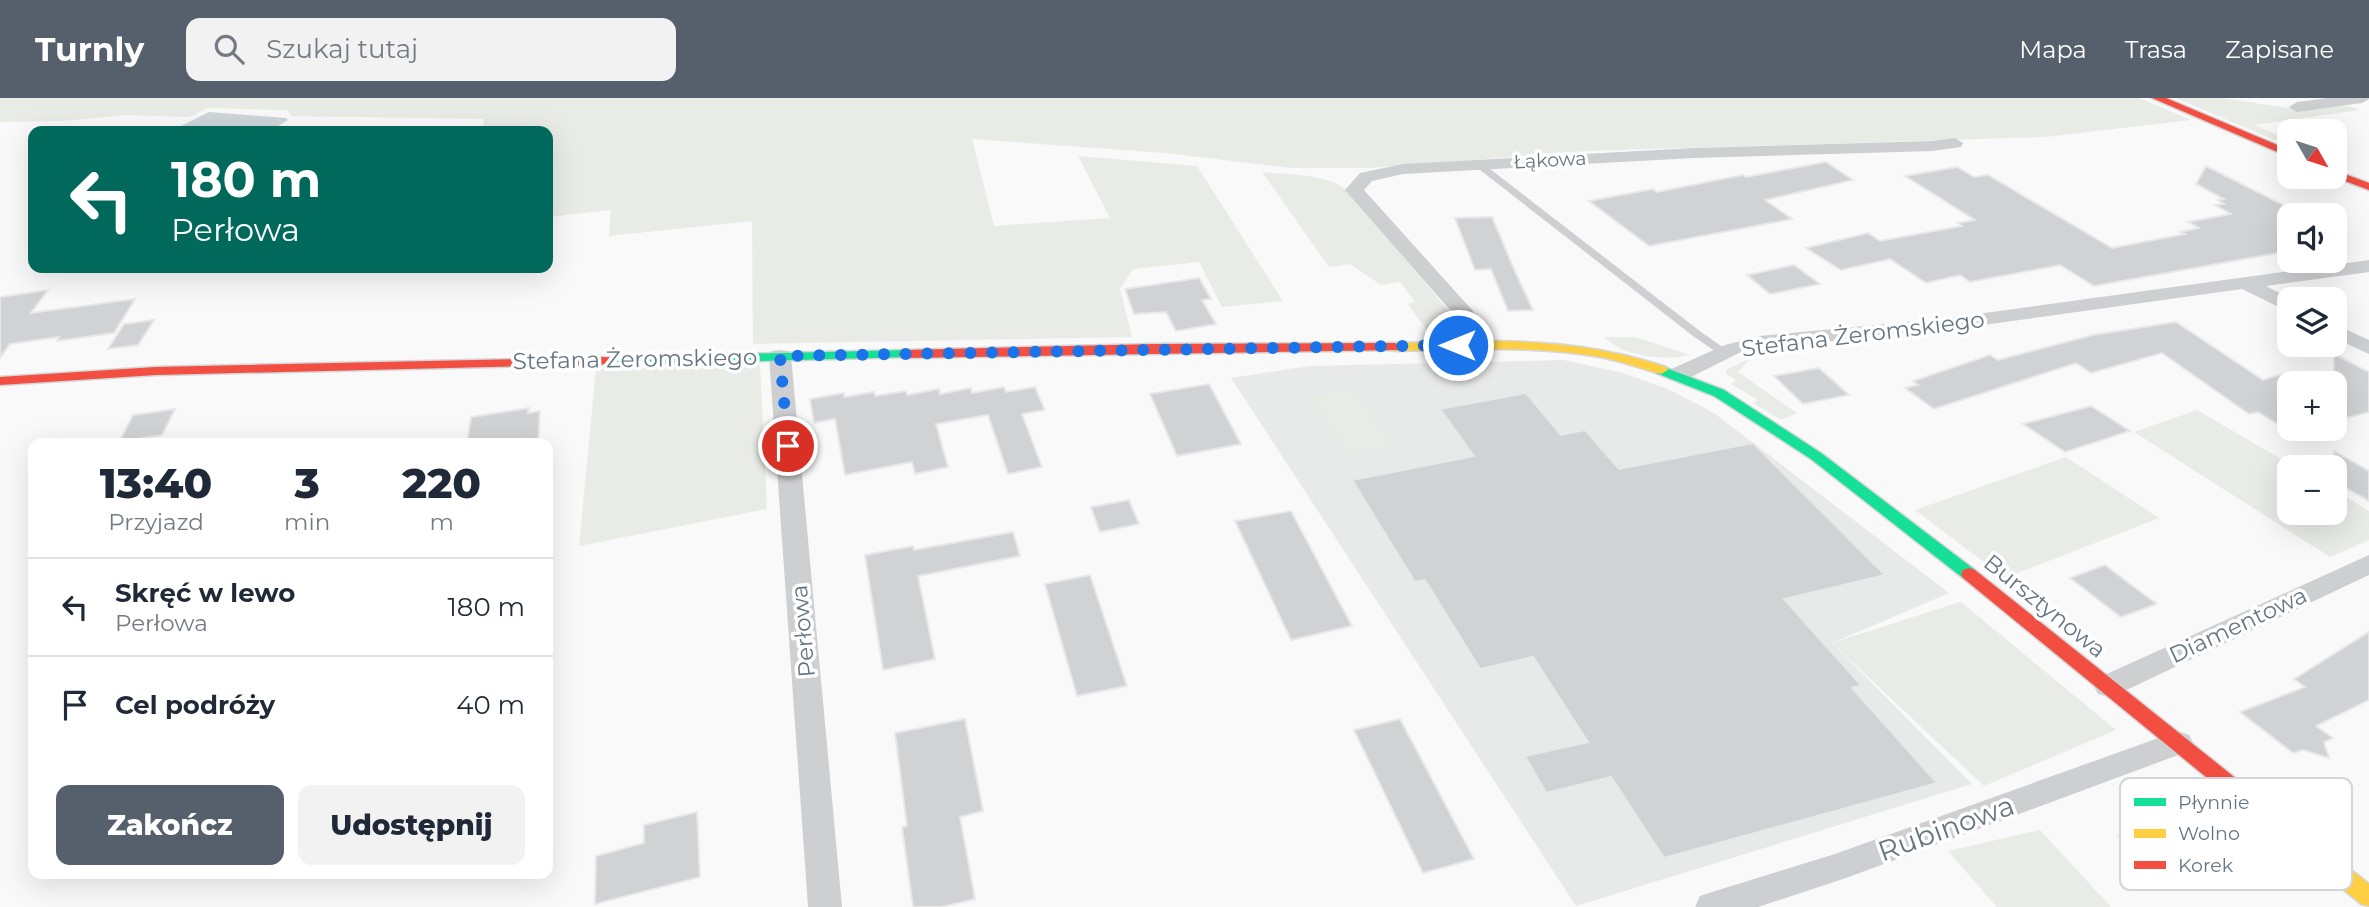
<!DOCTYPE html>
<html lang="pl">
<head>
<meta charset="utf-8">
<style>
	:root { --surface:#fff; --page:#f2f2f3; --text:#1f2937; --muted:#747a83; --line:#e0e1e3; --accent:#56606c }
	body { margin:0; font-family:Montserrat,sans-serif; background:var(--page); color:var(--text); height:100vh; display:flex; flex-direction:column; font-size:26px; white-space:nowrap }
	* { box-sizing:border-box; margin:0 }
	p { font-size:23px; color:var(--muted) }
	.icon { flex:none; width:38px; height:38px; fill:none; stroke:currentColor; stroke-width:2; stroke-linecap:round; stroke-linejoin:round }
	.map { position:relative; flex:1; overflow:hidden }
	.details { position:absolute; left:28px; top:340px; width:525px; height:441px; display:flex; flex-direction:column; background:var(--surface); border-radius:14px; box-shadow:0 7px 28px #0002 }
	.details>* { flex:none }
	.hud { position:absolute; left:28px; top:28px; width:525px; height:147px; border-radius:14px; box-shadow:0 7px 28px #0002; background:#00695c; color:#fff; overflow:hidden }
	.needle { width:46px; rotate:129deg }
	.buttons { position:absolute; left:2277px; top:21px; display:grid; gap:14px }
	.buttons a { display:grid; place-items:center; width:70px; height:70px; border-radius:14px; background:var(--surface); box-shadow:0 7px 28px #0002; font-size:35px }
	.pin { position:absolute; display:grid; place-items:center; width:60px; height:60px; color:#fff; margin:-30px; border:4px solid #fff; border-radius:50%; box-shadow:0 2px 7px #0007 }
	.me { position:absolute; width:77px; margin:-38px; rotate:270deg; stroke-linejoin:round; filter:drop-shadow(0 0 5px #0008) }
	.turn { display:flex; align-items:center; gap:24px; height:147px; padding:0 28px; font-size:32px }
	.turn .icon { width:91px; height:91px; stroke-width:2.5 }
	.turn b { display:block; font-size:49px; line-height:60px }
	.eta { display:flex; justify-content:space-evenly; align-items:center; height:119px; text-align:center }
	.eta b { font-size:42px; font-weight:800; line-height:49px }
	.primary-button { display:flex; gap:14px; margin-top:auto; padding:14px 28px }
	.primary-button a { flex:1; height:80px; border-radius:14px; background:var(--accent); color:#fff; font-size:28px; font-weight:800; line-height:80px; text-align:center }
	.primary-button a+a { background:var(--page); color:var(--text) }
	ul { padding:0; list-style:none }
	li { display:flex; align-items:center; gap:21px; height:98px; padding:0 28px; border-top:2px solid var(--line) }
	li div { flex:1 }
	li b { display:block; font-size:26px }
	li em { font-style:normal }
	header { display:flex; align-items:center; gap:42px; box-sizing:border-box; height:98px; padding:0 35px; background:var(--accent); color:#fff }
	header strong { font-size:33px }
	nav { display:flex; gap:38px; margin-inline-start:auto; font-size:24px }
	.search { width:490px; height:63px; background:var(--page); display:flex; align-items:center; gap:18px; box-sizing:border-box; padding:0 24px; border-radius:14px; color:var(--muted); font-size:26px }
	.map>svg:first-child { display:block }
	.built { fill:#e8e9e9 }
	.green { fill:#e8ebe6 }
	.water { fill:#ced6d9 }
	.building { fill:#d0d2d3; stroke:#e8e8e8; stroke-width:2 }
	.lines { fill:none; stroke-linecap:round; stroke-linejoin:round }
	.fast-casing { stroke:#d5d6d7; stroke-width:3 }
	.slow-casing { stroke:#d5d6d7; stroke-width:3 }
	.jam-casing { stroke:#d5d6d7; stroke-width:3 }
	.lane { fill:#cecfd0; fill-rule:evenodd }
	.street { fill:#cecfd0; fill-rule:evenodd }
	.fast { fill:#16e098; fill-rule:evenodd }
	.slow { fill:#ffcf43; fill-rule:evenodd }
	.jam { fill:#f24e42; fill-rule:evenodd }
	.route { stroke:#1a73e8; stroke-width:12; stroke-dasharray:0 21.6 }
	.labels { text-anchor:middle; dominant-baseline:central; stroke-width:7; stroke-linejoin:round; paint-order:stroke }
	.far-street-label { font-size:19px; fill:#657683; stroke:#fff }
	.street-label { font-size:23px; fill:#657683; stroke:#fff }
	.near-street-label { font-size:28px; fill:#657683; stroke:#fff }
	.key { fill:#fff; stroke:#d1d6da; stroke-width:2 }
	.key-label { font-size:19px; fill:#657683 }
</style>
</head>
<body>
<header>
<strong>Turnly</strong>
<div class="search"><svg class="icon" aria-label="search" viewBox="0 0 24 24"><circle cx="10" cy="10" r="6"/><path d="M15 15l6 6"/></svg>Szukaj tutaj</div>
<nav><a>Mapa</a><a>Trasa</a><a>Zapisane</a></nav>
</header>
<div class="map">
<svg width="2369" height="809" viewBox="0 0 2369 809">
	<rect width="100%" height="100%" fill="#f9f9f9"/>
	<!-- built -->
	<path class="built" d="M 1564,262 L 1623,275 L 1668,291 L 1714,315 L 1949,495 L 1832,545 L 1972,686 L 1576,808 L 1231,280 L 1310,268 Z"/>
	<!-- green -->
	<g class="green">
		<path d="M 0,0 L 2139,0 L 2191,22 L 2045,39 L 1587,53 L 1369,70 L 1292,70 L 1165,55 L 972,41 L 994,128 L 1110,120 L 1078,58 L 1197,68 L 1283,203 L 1222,209 L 1199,164 L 1133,171 L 1120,191 L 1132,239 L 753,246 L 752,123 L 609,138 L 611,112 L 548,119 L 548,33 L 482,33 L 484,21 L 291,18 L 287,12 L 208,10 L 189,19 L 125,17 L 64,23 L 0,24 Z"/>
		<path d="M 2175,0 L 2223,0 L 2287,10 L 2349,8 L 2360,12 L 2254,27 L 2289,42 L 2289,48 Z"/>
		<path d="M 1262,74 C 1291,77 1325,75 1349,93 L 1466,234 L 1429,235 L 1408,206 L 1415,204 L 1400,184 L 1381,187 L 1350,166 L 1329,169 Z"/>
		<path d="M 1604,239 L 1635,239 L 1690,257 C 1663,263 1624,259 1604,239 Z"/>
		<path d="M 1751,260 L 1738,274 L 1797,315 L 1781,322 L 1753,305 L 1758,302 L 1731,286 L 1736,282 L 1726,276 L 1727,271 Z"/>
		<path d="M 760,267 L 767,411 L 579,448 L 596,271 Z"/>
		<path d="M 1353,290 L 1395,346 L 1349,357 L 1309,299 Z"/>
		<path d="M 2197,312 L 2295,369 L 2289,369 L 2289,415 L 2334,415 L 2335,392 L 2369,413 L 2369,442 L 2330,459 L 2134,334 Z"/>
		<path d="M 2066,359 L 2159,420 L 2005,480 L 1915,412 Z"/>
		<path d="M 1960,504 L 1961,504 L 2116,632 L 1984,688 L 1832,545 Z"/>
		<path d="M 2040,732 L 2111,809 L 1997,809 L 1948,753 Z"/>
	</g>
	<!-- water -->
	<path class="water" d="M 209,14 L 286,20 L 288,22 L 270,33 L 171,33 Z"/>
	<!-- building -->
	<g class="building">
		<path d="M 1826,64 L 1853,82 L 1765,102 L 1792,121 L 1649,148 L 1589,103 L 1653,91 L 1657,94 L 1743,77 L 1746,79 Z"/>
		<path d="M 2206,68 L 2289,110 L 2289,153 L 2094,188 L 2060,167 L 1970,184 L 1960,177 L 1926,185 L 1890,161 L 1841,172 L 1806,150 L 1868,135 L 1880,143 L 1962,128 L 1958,125 L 1975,122 L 1905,78 L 1957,69 L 1974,79 L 1988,77 L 2112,150 L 2185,136 L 2180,134 L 2199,130 L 2188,124 L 2231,116 L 2215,107 L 2224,106 L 2218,102 L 2224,101 L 2196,86 Z"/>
		<path d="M 1492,119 L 1514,171 L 1533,212 L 1508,213 L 1491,171 L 1475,172 L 1455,120 Z"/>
		<path d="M 1794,167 L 1820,186 L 1770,196 L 1747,177 Z"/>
		<path d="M 1199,180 L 1211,201 L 1202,202 L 1216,226 L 1176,233 L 1166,214 L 1134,216 L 1125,191 Z"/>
		<path d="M 48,192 L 31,215 L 135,201 L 114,235 L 57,243 L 59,239 L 10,246 L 0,260 L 0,199 Z"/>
		<path d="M 154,222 L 138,247 L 108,251 L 124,226 Z"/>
		<path d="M 2176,224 L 2263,282 L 2289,274 L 2289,333 L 2258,314 L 2249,316 L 2162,255 L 2091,275 L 2076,265 L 1934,311 L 1905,290 L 1918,287 L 1913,283 L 1990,257 L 1998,262 L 2093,237 Z"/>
		<path d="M 2334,256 L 2369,274 L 2369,314 L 2334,323 Z"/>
		<path d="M 1819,270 L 1849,297 L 1803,306 L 1774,278 Z"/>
		<path d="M 1209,286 L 1241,346 L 1177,358 L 1150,296 Z"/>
		<path d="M 1004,289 L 1006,294 L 1035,289 L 1045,312 L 1022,316 L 1042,369 L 1008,376 L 988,317 L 936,326 L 948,369 L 915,376 L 912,364 L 845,377 L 835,321 L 814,325 L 810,301 L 844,295 L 844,299 L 874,294 L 875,298 L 906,293 L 907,297 L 939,291 L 940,296 L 971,290 L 972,295 Z"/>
		<path d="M 1526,295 L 1561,337 L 1585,332 L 1619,371 L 1753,345 L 1885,477 L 1784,501 L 1861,587 L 1852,590 L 1937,685 L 1664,760 L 1611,679 L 1546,695 L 1525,658 L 1588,644 L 1533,559 L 1480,571 L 1425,482 L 1415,484 L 1352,382 L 1474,358 L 1440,311 Z"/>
		<path d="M 2091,308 L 2130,333 L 2065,354 L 2023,326 Z"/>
		<path d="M 529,310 L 528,315 L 540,313 L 538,345 L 467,345 L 471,319 Z"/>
		<path d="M 175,311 L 162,337 L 119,344 L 133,317 Z"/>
		<path d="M 2334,353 L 2369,373 L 2369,403 L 2334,383 Z"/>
		<path d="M 1129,402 L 1139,426 L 1100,434 L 1091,409 Z"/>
		<path d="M 1291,413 L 1352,528 L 1291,542 L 1235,423 Z"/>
		<path d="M 1013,434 L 1020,458 L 918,478 L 935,561 L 883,572 L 865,457 L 913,448 L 914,452 Z"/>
		<path d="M 2105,467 L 2138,492 L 2157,506 L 2121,519 L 2070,480 Z"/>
		<path d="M 1090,477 L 1127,588 L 1077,598 L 1045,486 Z"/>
		<path d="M 2369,534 L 2369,602 L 2316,628 L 2333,640 L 2324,644 L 2329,660 L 2303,652 L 2293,655 L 2240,614 L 2305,589 L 2294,581 Z"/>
		<path d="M 965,621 L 983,713 L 960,719 L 975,801 L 942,809 L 913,809 L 902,729 L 907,728 L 895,635 Z"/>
		<path d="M 1400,621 L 1474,761 L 1423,775 L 1354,632 Z"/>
		<path d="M 697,714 L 700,779 L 595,806 L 596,758 L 644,745 L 644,727 Z"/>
		<path d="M 2173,715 L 2234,767 L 2202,782 L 2192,772 L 2184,775 L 2167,765 L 2154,771 L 2118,738 Z"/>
	</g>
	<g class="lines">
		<defs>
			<g id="fast">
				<path d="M 905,252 L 912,256 L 910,259 L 610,267 L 603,263 L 610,259 Z"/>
				<path d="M 1661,268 L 1724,292 L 1821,355 L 1975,472 L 1977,476 L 1975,480 L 1963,480 L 1811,361 L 1714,298 L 1656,275 L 1654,272 Z"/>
			</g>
			<g id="slow">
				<path d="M 1496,243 C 1555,244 1610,250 1666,269 L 1668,272 L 1661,276 C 1638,270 1617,261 1594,258 C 1528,247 1461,252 1395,253 L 1388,249 L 1395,245 Z"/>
				<path d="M 2246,692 L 2253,694 L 2369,786 L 2369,808 L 2361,806 L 2239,706 L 2236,700 L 2239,694 Z"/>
			</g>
			<g id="jam">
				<path d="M 2152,0 L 2166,0 L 2289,52 L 2289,59 Z"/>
				<path d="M 2334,72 L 2369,85 L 2369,92 L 2334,79 Z"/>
				<path d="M 1395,245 L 1402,249 L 1400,252 L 905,260 L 898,256 L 905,252 L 1155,246 Z"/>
				<path d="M 610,259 L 617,263 L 615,266 L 156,277 L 0,287 L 0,279 L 156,269 Z"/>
				<path d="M 1969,470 L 1975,472 L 2253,694 L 2256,700 L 2253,706 L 2246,708 L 2239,706 L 1963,480 L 1961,476 L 1963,472 Z"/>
			</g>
		</defs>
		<!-- fast casing -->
		<use href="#fast" class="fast-casing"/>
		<!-- slow casing -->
		<use href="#slow" class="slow-casing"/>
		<!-- jam casing -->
		<use href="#jam" class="jam-casing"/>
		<!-- lane -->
		<path class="lane" d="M 1475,64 L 1481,64 L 1701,234 L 1727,252 L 1728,254 L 1727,256 L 1719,256 L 1693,238 L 1475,68 Z"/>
		<!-- street -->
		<g class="street">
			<path d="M 2328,0 L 2369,0 L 2369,1 L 2362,5 L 2297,14 L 2289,9 L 2297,4 Z"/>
			<path d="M 1955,40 L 1963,45 L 1961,49 L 1932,53 L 1694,60 L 1403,76 L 1372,83 L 1364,92 L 1472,212 L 1497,247 L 1493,251 L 1479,251 L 1457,220 L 1345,92 L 1360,75 L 1403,66 L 1694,50 L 1932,43 Z"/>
			<path d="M 2369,162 L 2369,174 L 2266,188 L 2291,201 L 2289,201 L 2289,214 L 2242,191 L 1948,232 L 1760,250 L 1739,255 L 1685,282 L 1669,282 L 1666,277 L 1669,272 L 1725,247 L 1760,238 L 1948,220 Z"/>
			<path d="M 2334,226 L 2369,242 L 2369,256 L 2334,240 Z"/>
			<path d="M 780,252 L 788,253 L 791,258 L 842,809 L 808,809 L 769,258 L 772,253 Z"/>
			<path d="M 2369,457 L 2369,477 L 2118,596 L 2108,599 L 2098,596 L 2094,588 L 2098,580 Z"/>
			<path d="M 2178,633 L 2189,637 L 2193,645 L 2189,653 L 1846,780 L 1758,809 L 1695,809 L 1700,798 L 1712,794 L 1835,756 Z"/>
		</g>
		<!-- fast -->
		<use href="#fast" class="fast"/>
		<!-- slow -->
		<use href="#slow" class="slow"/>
		<!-- jam -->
		<use href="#jam" class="jam"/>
	</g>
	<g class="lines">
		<!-- route -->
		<path class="route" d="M 788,348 L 780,258 L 1458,247"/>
	</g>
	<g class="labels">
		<!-- far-street labels -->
		<g class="far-street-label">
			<text transform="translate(1550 62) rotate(-3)">Łąkowa</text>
		</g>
		<!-- street labels -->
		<g class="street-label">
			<text transform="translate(1863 236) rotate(-7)">Stefana Żeromskiego</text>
			<text transform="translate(635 261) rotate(-1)">Stefana Żeromskiego</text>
			<text transform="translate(2045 508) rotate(39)">Bursztynowa</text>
			<text transform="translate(2238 527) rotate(-25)">Diamentowa</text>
			<text transform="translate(803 533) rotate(-95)">Perłowa</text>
		</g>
		<!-- near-street labels -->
		<g class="near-street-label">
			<text transform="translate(1946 730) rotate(-20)">Rubinowa</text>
		</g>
	</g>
	<!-- legend -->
	<rect x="2120" y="680" width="232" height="112" rx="10" class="key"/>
	<rect x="2134" y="700" width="32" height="8" fill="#16e098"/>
	<rect x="2134" y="731" width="32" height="9" fill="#ffcf43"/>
	<rect x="2134" y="763" width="32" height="8" fill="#f24e42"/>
	<g class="key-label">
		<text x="2178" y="711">Płynnie</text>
		<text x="2178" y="742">Wolno</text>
		<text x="2178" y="774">Korek</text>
	</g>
</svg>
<div class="buttons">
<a><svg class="needle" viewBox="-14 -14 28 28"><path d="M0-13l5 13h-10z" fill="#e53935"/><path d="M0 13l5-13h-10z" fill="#747a83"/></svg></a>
<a><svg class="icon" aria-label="sound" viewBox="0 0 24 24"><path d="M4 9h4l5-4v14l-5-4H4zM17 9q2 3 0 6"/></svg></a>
<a><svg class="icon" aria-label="layers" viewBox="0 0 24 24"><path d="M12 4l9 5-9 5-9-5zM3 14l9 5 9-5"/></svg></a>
<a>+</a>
<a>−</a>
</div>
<div class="pin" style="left:788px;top:348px;background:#d93025"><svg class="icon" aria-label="arrive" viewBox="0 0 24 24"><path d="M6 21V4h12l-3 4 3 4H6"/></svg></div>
<svg class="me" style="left:1458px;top:247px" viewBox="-20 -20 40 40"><circle r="17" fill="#1a73e8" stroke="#fff" stroke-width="3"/><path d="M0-11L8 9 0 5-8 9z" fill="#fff"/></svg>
<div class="hud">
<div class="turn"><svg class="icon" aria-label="left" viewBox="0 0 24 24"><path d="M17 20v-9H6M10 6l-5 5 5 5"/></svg><div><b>180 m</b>Perłowa</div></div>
</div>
<section class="details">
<div class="eta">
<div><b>13:40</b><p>Przyjazd</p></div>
<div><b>3</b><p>min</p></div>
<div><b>220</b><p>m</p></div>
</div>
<ul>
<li><svg class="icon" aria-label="left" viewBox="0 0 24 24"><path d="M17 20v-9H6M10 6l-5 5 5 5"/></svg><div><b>Skręć w lewo</b><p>Perłowa</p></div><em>180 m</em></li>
<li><svg class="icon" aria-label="arrive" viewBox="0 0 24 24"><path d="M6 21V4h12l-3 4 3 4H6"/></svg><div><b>Cel podróży</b></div><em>40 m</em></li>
</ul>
<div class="primary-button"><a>Zakończ</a><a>Udostępnij</a></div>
</section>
</div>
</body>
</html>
